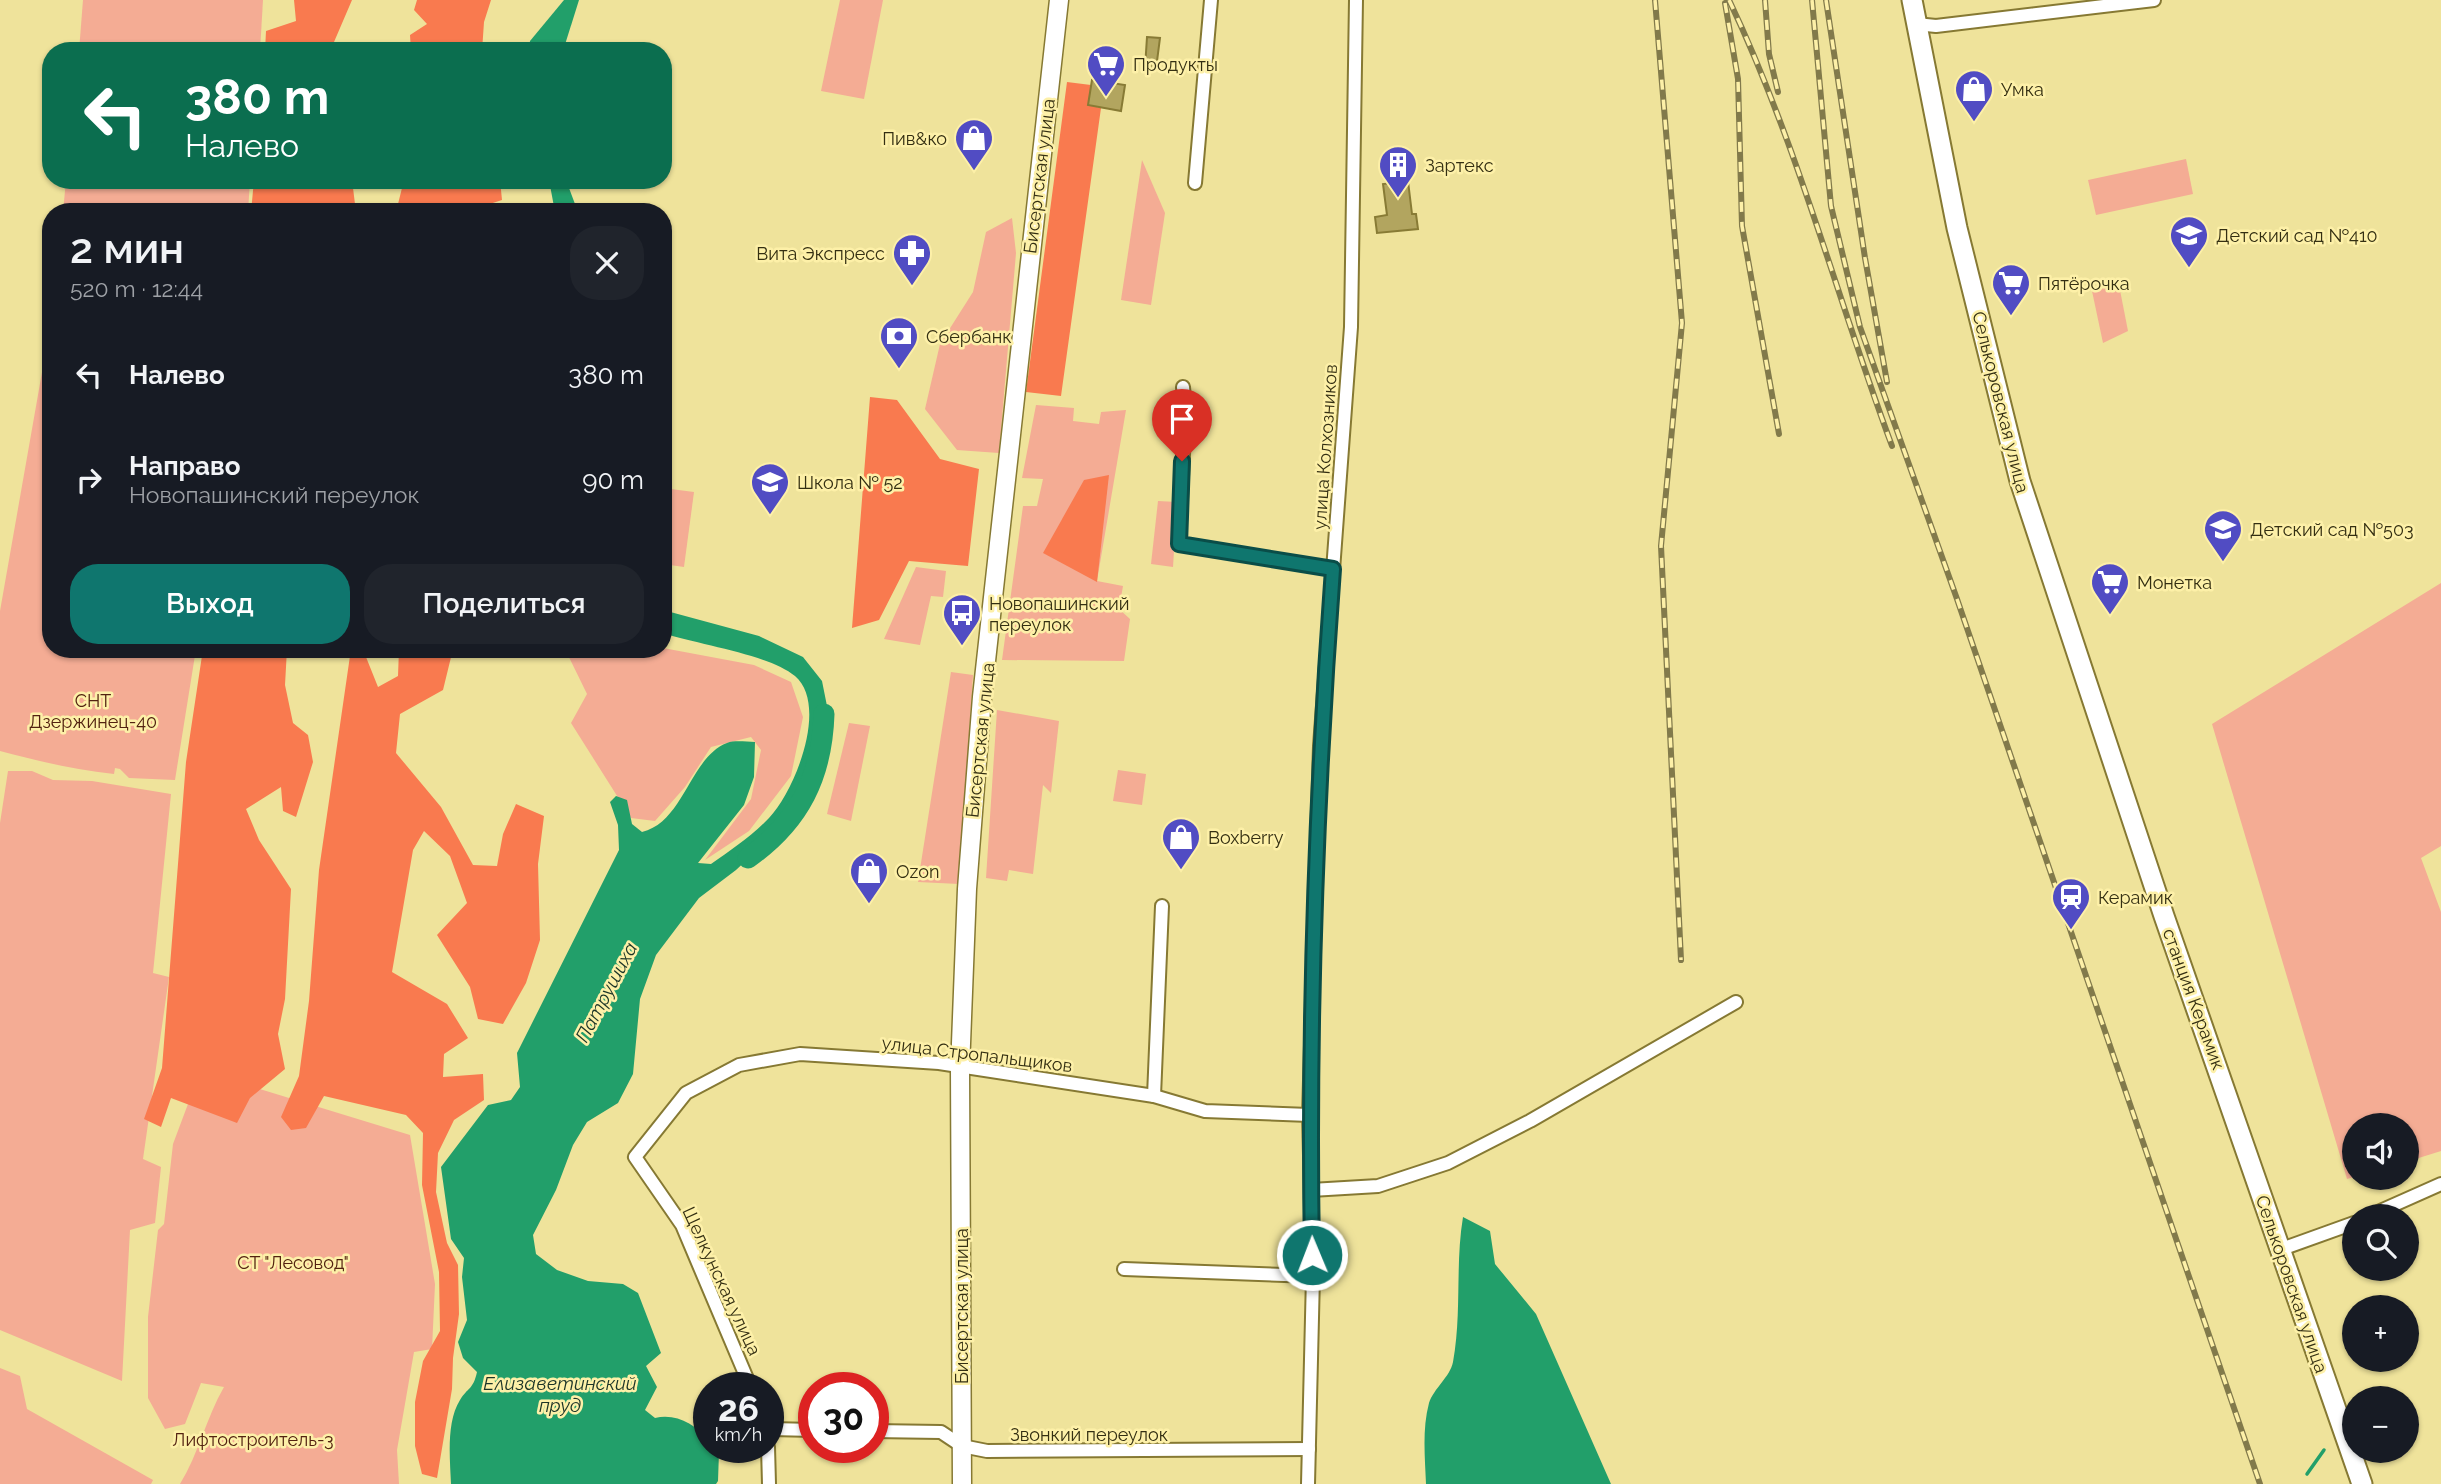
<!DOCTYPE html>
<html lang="ru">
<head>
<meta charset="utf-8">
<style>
	:root { --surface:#171b24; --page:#20242c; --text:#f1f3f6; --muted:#9ea1a6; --accent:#0f766e }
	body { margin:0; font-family:Raleway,sans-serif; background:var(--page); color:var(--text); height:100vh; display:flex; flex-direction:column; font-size:26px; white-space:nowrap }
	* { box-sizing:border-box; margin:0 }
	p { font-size:23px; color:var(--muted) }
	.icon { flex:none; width:38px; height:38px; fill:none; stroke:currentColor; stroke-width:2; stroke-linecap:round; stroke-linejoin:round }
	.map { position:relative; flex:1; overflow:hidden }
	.sheet { position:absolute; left:42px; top:203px; width:630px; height:455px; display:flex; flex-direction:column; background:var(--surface); border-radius:28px; box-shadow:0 2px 5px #0004 }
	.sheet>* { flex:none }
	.guide { position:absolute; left:42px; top:42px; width:630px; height:147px; border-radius:28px; box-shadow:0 2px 5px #0004; background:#0b6e4f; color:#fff; overflow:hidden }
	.tools { position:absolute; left:2342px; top:1113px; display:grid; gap:14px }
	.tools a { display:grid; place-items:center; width:77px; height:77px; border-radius:50%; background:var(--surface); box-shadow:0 2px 5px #0004; font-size:35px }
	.speed { position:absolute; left:693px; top:1372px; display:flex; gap:14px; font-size:35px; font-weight:700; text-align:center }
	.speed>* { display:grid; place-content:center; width:91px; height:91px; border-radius:50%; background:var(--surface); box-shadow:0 2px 5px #0004; line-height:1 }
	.speed small { font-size:18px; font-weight:400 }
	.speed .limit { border:10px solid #d22; background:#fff; color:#111 }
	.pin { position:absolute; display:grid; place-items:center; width:60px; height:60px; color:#fff; margin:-72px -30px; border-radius:50% 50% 50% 0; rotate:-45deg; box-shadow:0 0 7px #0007 }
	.pin .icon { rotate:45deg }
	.me { position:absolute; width:77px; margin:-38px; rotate:359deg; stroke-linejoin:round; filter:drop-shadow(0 0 5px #0008) }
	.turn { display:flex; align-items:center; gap:24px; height:147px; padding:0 28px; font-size:32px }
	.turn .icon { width:91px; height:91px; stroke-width:2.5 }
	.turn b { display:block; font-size:49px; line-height:60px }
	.round { display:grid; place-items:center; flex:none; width:74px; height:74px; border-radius:28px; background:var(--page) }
	.headline { display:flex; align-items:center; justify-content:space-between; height:119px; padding:0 28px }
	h1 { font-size:42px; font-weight:600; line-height:52px }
	.button { display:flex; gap:14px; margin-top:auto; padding:14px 28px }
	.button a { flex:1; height:80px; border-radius:28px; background:var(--accent); color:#fff; font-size:28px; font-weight:600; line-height:80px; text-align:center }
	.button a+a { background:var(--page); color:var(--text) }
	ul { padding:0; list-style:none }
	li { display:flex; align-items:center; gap:21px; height:105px; padding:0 28px }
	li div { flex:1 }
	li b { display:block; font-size:26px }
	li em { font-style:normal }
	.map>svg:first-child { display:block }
	.green { fill:#f4ac94 }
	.forest { fill:#f97a4f }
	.water { fill:#229f6a }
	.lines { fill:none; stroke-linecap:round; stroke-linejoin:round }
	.stream { stroke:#229f6a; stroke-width:3.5 }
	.river { stroke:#229f6a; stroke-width:21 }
	.building { fill:#b2a55f; stroke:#887b35; stroke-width:2 }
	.street-casing { stroke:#867933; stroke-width:16 }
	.secondary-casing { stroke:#867933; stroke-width:21 }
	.primary-casing { stroke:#867933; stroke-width:23 }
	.street { stroke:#fff; stroke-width:12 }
	.secondary { stroke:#fff; stroke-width:18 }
	.primary { stroke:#fff; stroke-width:19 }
	.rail-casing { stroke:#827a4b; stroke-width:6 }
	.rail { stroke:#fdf0a8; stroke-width:3.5; stroke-dasharray:10; stroke-linecap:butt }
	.route-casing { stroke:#0a4d48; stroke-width:18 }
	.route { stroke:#0f766e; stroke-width:12 }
	.labels { text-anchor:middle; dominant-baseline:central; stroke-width:5; stroke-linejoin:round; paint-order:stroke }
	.poi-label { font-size:18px; fill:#342f12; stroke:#fdf0a8; text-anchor:start }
	.street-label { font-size:18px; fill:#342f12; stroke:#fdf0a8 }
	.park-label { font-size:18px; fill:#532211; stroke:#fdf0a8 }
	.water-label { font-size:19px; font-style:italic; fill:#1b3427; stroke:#fdf0a8 }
</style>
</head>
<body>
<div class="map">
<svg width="2441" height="1484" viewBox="0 0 2441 1484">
	<rect width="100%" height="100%" fill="#efe39b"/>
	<!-- green -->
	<g class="green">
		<path d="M 83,0 L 263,0 L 260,51 L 79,51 Z"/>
		<path d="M 840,0 L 883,0 L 864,99 L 821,91 Z"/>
		<path d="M 2186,159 L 2193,194 L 2096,215 L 2088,180 Z"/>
		<path d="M 1142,160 L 1165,213 L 1151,305 L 1121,300 Z"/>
		<path d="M 66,180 L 250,180 L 248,212 L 63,212 Z"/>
		<path d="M 1012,218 L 1016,253 L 999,453 L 957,450 L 925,409 L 940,344 L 973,292 L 986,232 Z"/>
		<path d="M 2119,285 L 2128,331 L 2103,343 L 2092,291 Z"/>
		<path d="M 51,321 L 51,649 L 196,649 L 175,780 L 129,778 L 120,769 L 115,768 L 114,774 C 75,770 38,761 0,751 L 0,611 Z"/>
		<path d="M 1036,405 L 1074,408 L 1073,421 L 1099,424 L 1101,412 L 1126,410 L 1097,581 L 1123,586 L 1119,609 L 1130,619 L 1124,661 L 1002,660 L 1023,506 L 1037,506 L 1043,479 L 1022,478 Z"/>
		<path d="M 663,488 L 694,492 L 684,567 L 663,564 Z"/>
		<path d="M 1158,501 L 1177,502 L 1173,567 L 1151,564 Z"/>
		<path d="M 916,567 L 946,571 L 943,597 L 931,596 L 920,645 L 884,639 Z"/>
		<path d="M 2441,583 L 2441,846 L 2421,858 L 2441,912 L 2441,1151 L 2406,1162 L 2406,1125 L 2354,1125 L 2354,1177 L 2347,1179 L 2212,724 Z"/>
		<path d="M 663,648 L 754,665 L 791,682 L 803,717 L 791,776 L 749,831 L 705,860 L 751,799 L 761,750 L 751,737 L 711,747 L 685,787 L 655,821 L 631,818 L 571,723 L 587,694 L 565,649 Z"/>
		<path d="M 951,672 L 973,675 L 959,884 L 918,882 Z"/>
		<path d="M 997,710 L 1059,721 L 1051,793 L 1043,785 L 1033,874 L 1009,870 L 1007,881 L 986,878 Z"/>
		<path d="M 849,723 L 870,726 L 851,821 L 827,814 Z"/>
		<path d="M 1118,770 L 1146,774 L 1142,805 L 1113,801 Z"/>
		<path d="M 8,771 L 32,771 L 53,780 L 92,781 L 171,794 L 153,973 L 169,977 L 143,1159 L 161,1167 L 155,1223 L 130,1230 L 122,1381 L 0,1330 L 0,823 Z"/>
		<path d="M 240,1083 L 410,1135 L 435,1284 L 432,1349 L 414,1352 L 397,1450 L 399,1484 L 180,1484 C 199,1453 206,1418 224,1387 L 201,1383 L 185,1424 L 165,1429 L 148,1398 L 148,1317 L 158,1230 L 164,1224 L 173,1144 L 194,1088 Z"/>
		<path d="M 0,1368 L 20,1376 L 27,1409 L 153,1480 L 151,1484 L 0,1484 Z"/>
	</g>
	<!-- forest -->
	<g class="forest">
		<path d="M 294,0 L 352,0 L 334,42 L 337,51 L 265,51 L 266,31 L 296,21 Z"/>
		<path d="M 417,0 L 491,0 L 484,22 L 482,51 L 411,51 L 410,35 L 427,24 L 414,10 Z"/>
		<path d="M 1067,82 L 1091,85 L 1088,105 L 1101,108 L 1061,396 L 1026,392 Z"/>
		<path d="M 254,180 L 352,180 L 356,212 L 251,212 Z"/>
		<path d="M 404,180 L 500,180 L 502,200 L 465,212 L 396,212 Z"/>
		<path d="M 870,397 L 897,400 L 940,459 L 979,469 L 968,566 L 909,561 L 879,620 L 852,628 Z"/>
		<path d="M 1109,475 L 1097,582 L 1043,553 L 1084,480 Z"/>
		<path d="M 203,649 L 287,649 L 285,685 L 293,723 L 308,735 L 313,762 L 296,817 L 283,811 L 281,787 L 246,809 L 259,840 L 291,889 L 285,999 L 278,1034 L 285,1069 L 250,1098 L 237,1123 L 171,1098 L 161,1127 L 144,1119 L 162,1068 L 186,762 Z"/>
		<path d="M 351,649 L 366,657 L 378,687 L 398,676 L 399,649 L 453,649 L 443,690 L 400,714 L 396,753 L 441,807 L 473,865 L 497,866 L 503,834 L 516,804 L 544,816 L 538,864 L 540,940 L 526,983 L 503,1024 L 478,1019 L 470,987 L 437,935 L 467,903 L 450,856 L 424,831 L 413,850 L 392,972 L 447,1004 L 468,1038 L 444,1054 L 443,1077 L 483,1074 L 484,1100 L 454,1120 L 438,1153 L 436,1192 L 447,1243 L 458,1265 L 459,1314 L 453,1358 L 452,1389 L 437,1478 L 422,1474 L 415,1446 L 415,1402 L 423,1361 L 440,1331 L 439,1272 L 422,1185 L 423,1133 L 406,1115 L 324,1096 L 306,1128 L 291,1130 L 281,1117 L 299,1076 L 309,1001 L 319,870 Z"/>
	</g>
	<!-- water -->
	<g class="water">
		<path d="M 564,0 L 579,0 L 563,51 L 529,51 L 530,41 Z"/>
		<path d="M 549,180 L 566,180 L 578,212 L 555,212 Z"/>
		<path d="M 663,610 L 759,636 L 803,657 L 822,681 L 828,711 L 818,768 L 807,792 L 787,822 L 736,870 L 699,898 L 656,955 L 640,999 L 633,1074 L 618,1103 L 587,1122 L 573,1145 L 556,1190 L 533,1235 L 536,1254 L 557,1270 L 588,1281 L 623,1284 L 638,1293 L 661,1353 L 646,1366 L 657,1387 L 645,1410 L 655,1418 C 677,1413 695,1425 709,1440 L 709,1447 L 715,1447 L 719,1452 L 718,1481 L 716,1484 L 451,1484 C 450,1459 446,1422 460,1400 C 468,1387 473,1390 477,1372 L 463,1358 L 458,1342 L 467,1320 L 462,1277 L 464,1258 L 451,1239 L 441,1167 L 488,1105 L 511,1100 L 520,1087 L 517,1053 L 619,850 L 618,825 L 610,802 L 616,796 L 627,800 L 632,824 L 642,832 C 684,822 690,757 727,743 C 735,740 746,742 755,742 L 754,777 L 744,805 L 698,863 L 711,864 C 731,850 752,836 769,818 C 795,791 829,705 795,676 C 768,654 699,645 663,633 Z"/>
		<path d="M 1463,1217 L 1490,1231 L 1495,1264 L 1536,1314 L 1611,1484 L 1426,1484 C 1425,1458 1422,1429 1429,1403 C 1434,1388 1450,1377 1453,1362 C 1462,1313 1455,1265 1463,1217 Z"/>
	</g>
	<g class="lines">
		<!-- stream -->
		<path class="stream" d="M 2307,1474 L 2324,1450"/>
		<!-- river -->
		<path class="river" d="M 748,858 C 800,821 822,776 824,714"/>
	</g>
	<!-- building -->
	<g class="building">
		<path d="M 1147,37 L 1160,38 L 1156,69 L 1145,68 Z"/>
		<path d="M 1092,80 L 1125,85 L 1121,111 L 1088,105 Z"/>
		<path d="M 1408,181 L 1412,214 L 1416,214 L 1418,229 L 1377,233 L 1375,217 L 1387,215 L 1383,184 Z"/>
	</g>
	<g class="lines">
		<defs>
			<g id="street">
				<path d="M 1916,24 L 1936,26 L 2154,0"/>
				<path d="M 1195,183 L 1211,0"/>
				<path d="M 1183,387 L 1185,410 L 1179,544 L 1333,569"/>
				<path d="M 1154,1096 L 1162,906"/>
				<path d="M 1311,1190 L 1378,1186 L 1448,1163 L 1530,1121 L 1736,1002"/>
				<path d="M 2369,1216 L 2441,1184"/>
				<path d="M 2279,1250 L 2354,1223"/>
				<path d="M 1124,1269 L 1313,1276"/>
				<path d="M 751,1388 L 682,1225 L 635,1157 L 686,1093 L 739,1065 L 800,1054 L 939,1063 L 1154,1096 L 1205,1111 L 1309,1115"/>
				<path d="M 771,1429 L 814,1430"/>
				<path d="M 873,1431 L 941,1432 L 962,1446 L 987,1451 L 1309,1449"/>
				<path d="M 768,1447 L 769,1484"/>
				<path d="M 1308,1484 L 1313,1276 L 1309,1115 L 1316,874 L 1320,746 L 1351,327 L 1356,0"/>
			</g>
			<path id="secondary" d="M 962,1484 L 960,1069 L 967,889 L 982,697 L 1059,0"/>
			<path id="primary" d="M 1912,0 L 1957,228 L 2020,481 L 2164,916 L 2362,1484"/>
		</defs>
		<!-- street casing -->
		<use href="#street" class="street-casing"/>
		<!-- secondary casing -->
		<use href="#secondary" class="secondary-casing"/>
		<!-- primary casing -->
		<use href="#primary" class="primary-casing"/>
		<!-- street -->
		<use href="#street" class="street"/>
		<!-- secondary -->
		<use href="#secondary" class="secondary"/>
		<!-- primary -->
		<use href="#primary" class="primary"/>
		<defs>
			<g id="rail">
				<path d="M 1655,0 L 1682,323 L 1661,546 L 1681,960"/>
				<path d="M 1729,0 C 1797,143 1837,298 1892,446"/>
				<path d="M 1765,0 L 1769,54 L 1778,92"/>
				<path d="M 1812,0 L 1831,206 L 1860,327 L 1957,599 L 2260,1484"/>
				<path d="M 1826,0 L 1865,258 L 1887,382"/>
				<path d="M 1725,3 L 1738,79 L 1742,226 L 1779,434"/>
			</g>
		</defs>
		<!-- rail casing -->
		<use href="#rail" class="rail-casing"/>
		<!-- rail -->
		<use href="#rail" class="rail"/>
	</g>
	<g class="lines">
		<defs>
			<path id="route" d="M 1182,461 L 1179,544 L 1333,569 C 1316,797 1308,1026 1312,1255"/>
		</defs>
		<!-- route casing -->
		<use href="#route" class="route-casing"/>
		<!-- route -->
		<use href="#route" class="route"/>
	</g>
	<!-- icons -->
	<defs>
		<symbol id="supermarket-pin" viewBox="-11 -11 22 30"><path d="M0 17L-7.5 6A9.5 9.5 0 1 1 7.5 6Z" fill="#514cc3" stroke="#fdf0a8"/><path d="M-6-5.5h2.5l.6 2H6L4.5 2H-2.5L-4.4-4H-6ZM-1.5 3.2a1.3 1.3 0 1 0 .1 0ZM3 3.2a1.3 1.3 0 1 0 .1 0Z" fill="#fff"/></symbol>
		<symbol id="shop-pin" viewBox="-11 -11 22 30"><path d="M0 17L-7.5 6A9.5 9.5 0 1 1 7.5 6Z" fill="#514cc3" stroke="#fdf0a8"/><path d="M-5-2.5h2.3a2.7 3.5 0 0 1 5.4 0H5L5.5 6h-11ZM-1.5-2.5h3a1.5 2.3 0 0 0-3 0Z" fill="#fff"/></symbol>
		<symbol id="building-pin" viewBox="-11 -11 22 30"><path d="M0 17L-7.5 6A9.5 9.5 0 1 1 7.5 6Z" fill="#514cc3" stroke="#fdf0a8"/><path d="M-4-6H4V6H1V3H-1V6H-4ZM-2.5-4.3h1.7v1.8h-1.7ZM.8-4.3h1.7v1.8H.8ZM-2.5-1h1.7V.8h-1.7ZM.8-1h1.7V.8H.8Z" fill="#fff"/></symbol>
		<symbol id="school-pin" viewBox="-11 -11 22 30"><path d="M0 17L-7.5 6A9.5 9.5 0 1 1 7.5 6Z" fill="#514cc3" stroke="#fdf0a8"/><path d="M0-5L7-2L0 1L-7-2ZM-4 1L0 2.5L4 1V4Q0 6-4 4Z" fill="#fff"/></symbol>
		<symbol id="pharmacy-pin" viewBox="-11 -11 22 30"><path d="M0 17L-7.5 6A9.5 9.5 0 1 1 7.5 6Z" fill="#514cc3" stroke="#fdf0a8"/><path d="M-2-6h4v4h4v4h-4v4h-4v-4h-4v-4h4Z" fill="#fff"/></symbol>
		<symbol id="bank-pin" viewBox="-11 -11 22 30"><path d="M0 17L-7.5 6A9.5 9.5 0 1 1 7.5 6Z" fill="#514cc3" stroke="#fdf0a8"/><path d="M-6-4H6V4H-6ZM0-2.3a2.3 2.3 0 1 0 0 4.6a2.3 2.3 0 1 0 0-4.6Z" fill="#fff"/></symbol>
		<symbol id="bus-pin" viewBox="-11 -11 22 30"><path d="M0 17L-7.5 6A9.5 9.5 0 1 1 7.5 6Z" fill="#514cc3" stroke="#fdf0a8"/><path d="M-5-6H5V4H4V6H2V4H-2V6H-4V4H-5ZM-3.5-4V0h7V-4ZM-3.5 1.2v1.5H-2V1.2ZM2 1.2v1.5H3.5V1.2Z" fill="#fff"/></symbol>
		<symbol id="station-pin" viewBox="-11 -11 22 30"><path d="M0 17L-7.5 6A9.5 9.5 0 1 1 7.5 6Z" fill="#514cc3" stroke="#fdf0a8"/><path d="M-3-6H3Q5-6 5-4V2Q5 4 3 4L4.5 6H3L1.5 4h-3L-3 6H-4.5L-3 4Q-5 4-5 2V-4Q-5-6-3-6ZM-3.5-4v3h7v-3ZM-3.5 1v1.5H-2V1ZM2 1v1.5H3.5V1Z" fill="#fff"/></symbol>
	</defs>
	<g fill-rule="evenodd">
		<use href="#supermarket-pin" x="1084" y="42" width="44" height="60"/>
		<use href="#shop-pin" x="1952" y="67" width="44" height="60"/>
		<use href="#shop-pin" x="952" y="116" width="44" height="60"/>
		<use href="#building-pin" x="1376" y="143" width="44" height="60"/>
		<use href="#school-pin" x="2167" y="213" width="44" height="60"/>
		<use href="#pharmacy-pin" x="890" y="231" width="44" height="60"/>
		<use href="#supermarket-pin" x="1989" y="261" width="44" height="60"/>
		<use href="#bank-pin" x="877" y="314" width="44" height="60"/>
		<use href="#school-pin" x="748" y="460" width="44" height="60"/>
		<use href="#school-pin" x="2201" y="507" width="44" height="60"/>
		<use href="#supermarket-pin" x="2088" y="560" width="44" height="60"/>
		<use href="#bus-pin" x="940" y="591" width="44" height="60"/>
		<use href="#shop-pin" x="1159" y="815" width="44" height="60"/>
		<use href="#shop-pin" x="847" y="849" width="44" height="60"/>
		<use href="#station-pin" x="2049" y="875" width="44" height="60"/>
	</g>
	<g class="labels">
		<!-- poi labels -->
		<g class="poi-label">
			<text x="1133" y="64">Продукты</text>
			<text x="2001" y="89">Умка</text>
			<text x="947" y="138" text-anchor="end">Пив&amp;ко</text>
			<text x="1425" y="165">Зартекс</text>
			<text x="2216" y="235">Детский сад №410</text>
			<text x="885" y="253" text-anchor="end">Вита Экспресс</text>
			<text x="2038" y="283">Пятёрочка</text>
			<text x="926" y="336">Сбербанк</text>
			<text x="797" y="482">Школа № 52</text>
			<text x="2250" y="529">Детский сад №503</text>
			<text x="2137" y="582">Монетка</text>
			<text x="989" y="603">Новопашинский<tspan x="989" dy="21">переулок</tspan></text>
			<text x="1208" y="837">Boxberry</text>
			<text x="896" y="871">Ozon</text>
			<text x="2098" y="897">Керамик</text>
		</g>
		<!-- street labels -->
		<g class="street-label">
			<text transform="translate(1039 176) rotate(-83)">Бисертская улица</text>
			<text transform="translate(2001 402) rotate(76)">Селькоровская улица</text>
			<text transform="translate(1325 447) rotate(-86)">улица Колхозников</text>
			<text transform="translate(980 740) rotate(-84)">Бисертская улица</text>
			<text transform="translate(2194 999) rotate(70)">станция Керамик</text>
			<text transform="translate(977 1054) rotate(7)">улица Стропальщиков</text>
			<text transform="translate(722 1281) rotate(65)">Щелкунская улица</text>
			<text transform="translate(2292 1284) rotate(71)">Селькоровская улица</text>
			<text transform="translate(961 1306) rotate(-90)">Бисертская улица</text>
			<text x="1089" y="1434">Звонкий переулок</text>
		</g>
		<!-- park labels -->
		<g class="park-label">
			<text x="93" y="700">СНТ<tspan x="93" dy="21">Дзержинец-40</tspan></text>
			<text x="293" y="1262">СТ "Лесовод"</text>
			<text x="253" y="1439">Лифтостроитель-3</text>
		</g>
		<!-- water labels -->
		<g class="water-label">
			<text transform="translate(606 992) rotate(-62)">Патрушиха</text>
			<text x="560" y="1383">Елизаветинский<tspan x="560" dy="22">пруд</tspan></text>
		</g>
	</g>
</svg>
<div class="tools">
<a><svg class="icon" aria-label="sound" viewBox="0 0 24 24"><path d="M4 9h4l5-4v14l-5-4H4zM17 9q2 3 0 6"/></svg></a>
<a><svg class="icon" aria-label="search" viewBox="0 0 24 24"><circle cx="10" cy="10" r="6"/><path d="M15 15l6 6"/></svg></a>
<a>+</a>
<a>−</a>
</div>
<div class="speed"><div>26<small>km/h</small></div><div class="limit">30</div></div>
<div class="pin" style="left:1182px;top:461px;background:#d93025"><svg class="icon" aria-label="arrive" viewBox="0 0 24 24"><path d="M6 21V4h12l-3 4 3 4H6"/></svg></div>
<svg class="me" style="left:1312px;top:1255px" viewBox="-20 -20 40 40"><circle r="17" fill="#0f766e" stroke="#fff" stroke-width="3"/><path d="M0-11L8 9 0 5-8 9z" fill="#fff"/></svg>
<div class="guide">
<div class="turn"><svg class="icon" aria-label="left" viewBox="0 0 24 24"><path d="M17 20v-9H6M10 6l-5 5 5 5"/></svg><div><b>380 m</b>Налево</div></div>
</div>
<section class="sheet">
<div class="headline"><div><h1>2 мин</h1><p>520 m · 12:44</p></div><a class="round"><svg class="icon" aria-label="close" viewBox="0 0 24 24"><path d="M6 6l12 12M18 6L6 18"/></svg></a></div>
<ul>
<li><svg class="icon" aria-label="left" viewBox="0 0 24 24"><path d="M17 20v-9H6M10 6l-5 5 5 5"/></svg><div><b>Налево</b></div><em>380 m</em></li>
<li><svg class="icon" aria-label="right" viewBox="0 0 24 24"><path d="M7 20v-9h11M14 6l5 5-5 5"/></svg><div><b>Направо</b><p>Новопашинский переулок</p></div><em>90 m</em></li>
</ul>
<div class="button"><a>Выход</a><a>Поделиться</a></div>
</section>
</div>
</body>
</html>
